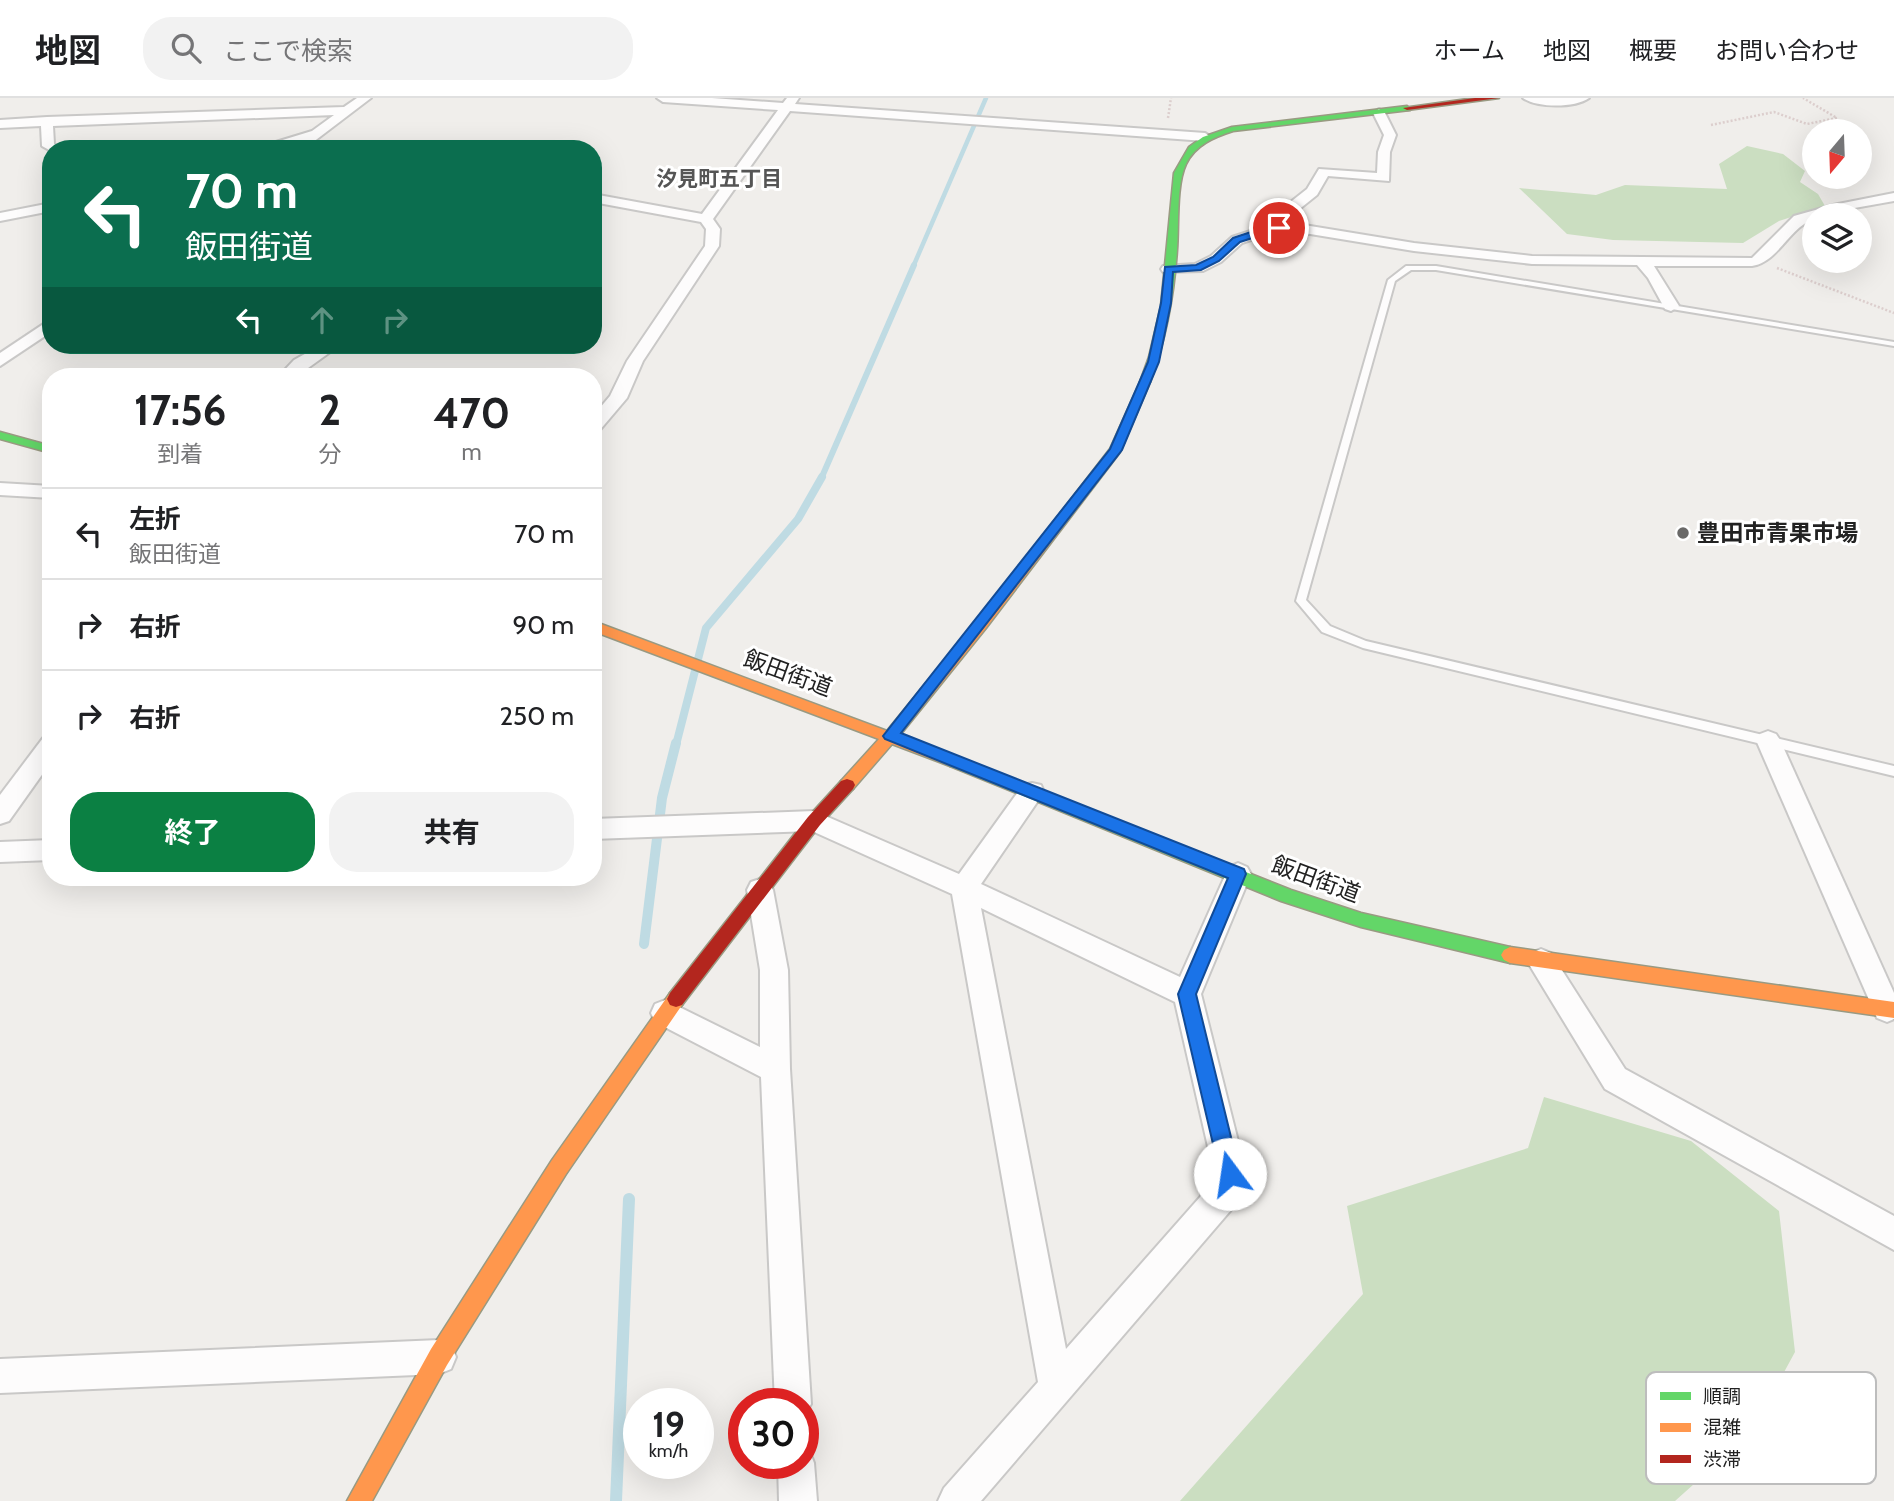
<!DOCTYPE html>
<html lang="ja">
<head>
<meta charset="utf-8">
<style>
	:root { --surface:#fff; --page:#f2f2f2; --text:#202124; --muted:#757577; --line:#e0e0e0; --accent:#0b8043 }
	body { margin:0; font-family:Cabin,"Noto Sans JP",sans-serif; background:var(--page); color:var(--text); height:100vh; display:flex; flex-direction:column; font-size:26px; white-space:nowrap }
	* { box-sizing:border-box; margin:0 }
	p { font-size:23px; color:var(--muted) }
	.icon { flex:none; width:38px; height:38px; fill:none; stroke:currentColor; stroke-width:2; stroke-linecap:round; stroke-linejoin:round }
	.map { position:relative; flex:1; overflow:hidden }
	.sheet { position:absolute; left:42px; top:270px; width:560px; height:518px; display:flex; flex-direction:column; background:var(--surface); border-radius:28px; box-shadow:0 7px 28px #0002 }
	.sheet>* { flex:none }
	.guide { position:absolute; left:42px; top:42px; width:560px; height:214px; border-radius:28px; box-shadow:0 7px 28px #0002; background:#0b6e4f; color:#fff; overflow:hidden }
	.needle { width:46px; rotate:199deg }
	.controls { position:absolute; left:1802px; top:21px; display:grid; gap:14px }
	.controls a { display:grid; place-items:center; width:70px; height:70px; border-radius:50%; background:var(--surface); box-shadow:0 7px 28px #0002; font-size:35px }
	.speed { position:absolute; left:623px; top:1290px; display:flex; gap:14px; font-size:35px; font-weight:700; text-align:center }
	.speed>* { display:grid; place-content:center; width:91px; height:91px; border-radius:50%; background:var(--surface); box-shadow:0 7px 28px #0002; line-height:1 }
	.speed small { font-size:18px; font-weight:400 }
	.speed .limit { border:10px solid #d22; background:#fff; color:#111 }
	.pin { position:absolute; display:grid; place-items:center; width:60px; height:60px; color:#fff; margin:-30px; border:4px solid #fff; border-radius:50%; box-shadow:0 2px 7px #0007 }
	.me { position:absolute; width:77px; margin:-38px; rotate:346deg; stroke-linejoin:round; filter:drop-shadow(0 0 5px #0008) }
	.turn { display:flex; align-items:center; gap:24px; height:147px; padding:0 28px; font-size:32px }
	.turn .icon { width:91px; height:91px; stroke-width:2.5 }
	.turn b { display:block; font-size:49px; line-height:60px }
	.lanes { display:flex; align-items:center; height:66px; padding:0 28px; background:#0003; justify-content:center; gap:35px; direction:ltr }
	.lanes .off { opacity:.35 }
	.eta { display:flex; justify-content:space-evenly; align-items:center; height:119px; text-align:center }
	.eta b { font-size:42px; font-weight:700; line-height:49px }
	.action { display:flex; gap:14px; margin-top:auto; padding:14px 28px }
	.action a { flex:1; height:80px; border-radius:28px; background:var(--accent); color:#fff; font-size:28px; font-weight:700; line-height:80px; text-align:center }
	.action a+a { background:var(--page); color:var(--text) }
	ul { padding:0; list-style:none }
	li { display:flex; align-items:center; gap:21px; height:91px; padding:0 28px; border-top:2px solid var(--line) }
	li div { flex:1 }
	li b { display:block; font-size:26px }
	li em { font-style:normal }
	header { display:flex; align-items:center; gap:42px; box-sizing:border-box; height:98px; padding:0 35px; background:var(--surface); border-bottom:2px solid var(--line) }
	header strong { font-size:33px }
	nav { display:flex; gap:38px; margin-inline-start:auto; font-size:24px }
	.search { width:490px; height:63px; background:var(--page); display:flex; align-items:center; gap:18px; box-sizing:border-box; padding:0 24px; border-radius:28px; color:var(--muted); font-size:26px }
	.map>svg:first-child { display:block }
	.forest { fill:#cbdec1 }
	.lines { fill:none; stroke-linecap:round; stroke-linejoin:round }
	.stream-far4 { stroke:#bfdbe3; stroke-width:4.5 }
	.stream-far3 { stroke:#bfdbe3; stroke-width:6 }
	.stream-far2 { stroke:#bfdbe3; stroke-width:8 }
	.stream-far1 { stroke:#bfdbe3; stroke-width:10 }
	.stream { stroke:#bfdbe3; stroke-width:12 }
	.lane-casing { stroke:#c9c8c7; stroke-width:4 }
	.street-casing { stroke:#c9c8c7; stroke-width:4 }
	.fast-casing { stroke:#999a82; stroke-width:3 }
	.slow-casing { stroke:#999a82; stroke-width:3 }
	.jam-casing { stroke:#999a82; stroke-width:3 }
	.path { stroke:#dccecd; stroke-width:2.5; stroke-dasharray:2 2; stroke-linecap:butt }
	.lane { fill:#fdfcfc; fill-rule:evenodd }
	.street { fill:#fdfcfc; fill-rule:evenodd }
	.fast { fill:#63d668; fill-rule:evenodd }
	.slow { fill:#ff974d; fill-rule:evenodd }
	.jam { fill:#b3261e; fill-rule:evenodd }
	.route { fill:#1a73e8; stroke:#114b97; stroke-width:2 }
	.poi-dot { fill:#6a6968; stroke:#fff; stroke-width:2.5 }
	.labels { text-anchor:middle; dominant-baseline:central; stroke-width:6; stroke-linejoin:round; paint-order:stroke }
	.far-neighbourhood-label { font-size:21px; font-weight:bold; fill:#555; stroke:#fff }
	.poi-label { font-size:23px; font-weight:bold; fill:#222; stroke:#fff; text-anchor:start }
	.street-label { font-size:23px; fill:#222; stroke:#fff }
	.key { fill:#fff; stroke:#bdbdbd; stroke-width:2 }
	.key-label { font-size:19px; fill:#222 }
</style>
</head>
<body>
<header>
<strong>地図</strong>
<div class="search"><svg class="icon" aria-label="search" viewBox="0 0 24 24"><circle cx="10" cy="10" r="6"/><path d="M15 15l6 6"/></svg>ここで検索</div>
<nav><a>ホーム</a><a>地図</a><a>概要</a><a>お問い合わせ</a></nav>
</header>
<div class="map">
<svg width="1894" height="1403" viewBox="0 0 1894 1403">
	<rect width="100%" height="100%" fill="#f0eeeb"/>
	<!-- forest -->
	<g class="forest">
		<path d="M 1747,48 L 1783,56 L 1805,73 L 1800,84 L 1818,96 L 1825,108 L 1779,123 L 1743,145 L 1613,142 L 1567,136 L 1519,90 L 1596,97 L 1625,87 L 1727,91 L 1719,66 Z"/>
		<path d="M 1544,999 L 1691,1043 L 1779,1113 L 1795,1254 L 1751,1335 L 1675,1403 L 1180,1403 L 1363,1196 L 1347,1108 L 1528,1050 Z"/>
	</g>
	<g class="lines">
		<!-- stream-far4 -->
		<path class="stream-far4" d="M 913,169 L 986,0"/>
		<!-- stream-far3 -->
		<path class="stream-far3" d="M 821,381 L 914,167"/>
		<!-- stream-far2 -->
		<path class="stream-far2" d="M 676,647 L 706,530 L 798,421 L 822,379"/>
		<!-- stream-far1 -->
		<path class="stream-far1" d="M 644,846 L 662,700 L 676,645"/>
		<!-- stream -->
		<path class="stream" d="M 616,1403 L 629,1101"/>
		<defs>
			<path id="lane" d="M 1406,168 L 1436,168 L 1894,244 L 1894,248 L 1436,172 L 1411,172 L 1395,183 L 1306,502 L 1330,528 L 1366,543 L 1894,668 L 1894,678 L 1363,550 L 1322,534 L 1296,503 L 1388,182 Z"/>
			<g id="street">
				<path d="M 357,0 L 371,0 L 304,51 L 289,51 L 297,44 L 273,51 L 253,51 L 312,33 L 334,17 L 53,28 L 54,46 L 62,51 L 51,51 L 51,53 L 42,48 L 41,28 L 0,30 L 0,22 L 47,19 L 344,9 Z"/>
				<path d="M 657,0 L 712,0 L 783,5 L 787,0 L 799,0 L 795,6 L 1205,35 L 1211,39 L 1205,43 L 790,13 L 713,121 L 720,131 L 719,148 L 643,263 L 627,300 L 599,333 L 593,334 L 593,318 L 610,298 L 627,263 L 705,148 L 706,131 L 701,124 L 593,104 L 593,96 L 702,116 L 778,12 L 663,4 Z"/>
				<path d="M 1523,0 L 1589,0 C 1575,10 1537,10 1523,0 Z"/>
				<path d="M 1379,11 L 1385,15 L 1396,37 L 1390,54 L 1389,83 L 1328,78 L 1317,97 L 1282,125 L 1283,126 L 1298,126 L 1414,145 L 1532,158 L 1752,160 L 1794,118 L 1833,107 L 1894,95 L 1894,103 L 1815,117 L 1815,121 C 1789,128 1779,164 1752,168 L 1654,168 L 1679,208 L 1671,213 L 1665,211 L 1648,180 L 1637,167 L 1532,166 L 1414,153 L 1298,134 L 1271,135 L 1242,145 L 1221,164 L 1203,173 L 1163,174 L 1161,171 L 1163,168 L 1195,166 L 1211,158 L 1232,139 L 1269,127 L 1269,121 L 1307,91 L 1319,71 L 1377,75 L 1378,54 L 1384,37 L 1373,15 Z"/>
				<path d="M 51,105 L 51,113 L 0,123 L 0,115 Z"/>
				<path d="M 51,221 L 51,234 L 0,268 L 0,255 Z"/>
				<path d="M 321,247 L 340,247 L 297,278 L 279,278 L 294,262 Z"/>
				<path d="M 0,385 L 51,388 L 51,400 L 0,397 Z"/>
				<path d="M 1768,633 L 1776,636 L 1780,642 L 1894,895 L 1894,921 L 1887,924 L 1877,920 L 1873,911 L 1756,642 L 1760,636 Z"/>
				<path d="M 51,637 L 51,664 L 9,723 L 0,726 L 0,697 L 43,640 Z"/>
				<path d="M 1032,685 L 1041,687 L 1044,694 L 981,786 L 1180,879 L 1229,769 L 1238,765 L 1247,769 L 1251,776 L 1201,896 L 1246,1075 L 1231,1112 L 981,1403 L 938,1403 L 944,1390 L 1038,1284 L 952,796 L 812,733 L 593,741 L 593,721 L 814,713 L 959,776 L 1023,687 ZM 981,810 L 1175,904 L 1214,1075 L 1208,1090 L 1066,1251 Z"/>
				<path d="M 51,742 L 51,762 L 0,764 L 0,744 Z"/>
				<path d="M 760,781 L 769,784 L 773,792 L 788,872 L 790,971 L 811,1306 L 803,1319 L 803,1306 L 775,1306 L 761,979 L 655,924 L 651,915 L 655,906 L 665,902 L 760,949 L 760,872 L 747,792 L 751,784 Z"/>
				<path d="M 1541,851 L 1551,855 L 1625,971 L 1894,1118 L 1894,1152 L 1605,991 L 1527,863 L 1531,855 Z"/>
				<path d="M 439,1242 L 451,1247 L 456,1259 L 451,1271 L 439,1276 L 0,1295 L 0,1261 Z"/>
				<path d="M 803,1350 L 809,1352 L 814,1365 L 817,1403 L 779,1403 L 778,1365 L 803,1365 Z"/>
			</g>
			<g id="fast">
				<path d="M 1407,8 L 1410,12 L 1233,33 C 1214,39 1195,47 1186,66 C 1176,87 1179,128 1177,152 C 1174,198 1166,241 1150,284 L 1141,286 L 1140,284 L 1149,259 L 1161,208 L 1174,75 L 1189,49 L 1203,39 L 1232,29 Z"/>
				<path d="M 0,334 L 51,348 L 51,355 L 0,341 Z"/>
				<path d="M 955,658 L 1291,792 L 1361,815 L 1510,849 L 1516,852 L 1519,857 L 1516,862 L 1510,865 L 1361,829 L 1281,803 L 950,668 L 947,664 L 950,660 Z"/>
			</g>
			<g id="slow">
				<path d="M 1141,282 L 1150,284 L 1120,354 L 986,530 L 900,637 L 960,660 L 963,664 L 960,668 L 950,668 L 892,646 L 853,691 L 841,691 L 839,687 L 841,683 L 879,641 L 593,533 L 593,523 L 887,633 L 976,524 L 1110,351 Z"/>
				<path d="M 1510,849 L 1894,904 L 1894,920 L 1510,865 L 1504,862 L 1501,857 L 1504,852 Z"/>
				<path d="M 676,893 L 682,895 L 685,901 L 682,907 L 566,1076 L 447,1267 L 372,1403 L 347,1403 L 431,1251 L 552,1062 L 670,895 Z"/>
			</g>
			<g id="jam">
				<path d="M 1475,0 L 1499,0 L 1407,12 L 1403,10 Z"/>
				<path d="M 847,681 L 853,683 L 855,687 L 853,691 L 820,727 L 682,907 L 676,909 L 670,907 L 667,901 L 670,895 L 808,719 L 841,683 Z"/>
			</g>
		</defs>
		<!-- lane casing -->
		<use href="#lane" class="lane-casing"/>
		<!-- street casing -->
		<use href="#street" class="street-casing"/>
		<!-- fast casing -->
		<use href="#fast" class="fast-casing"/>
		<!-- slow casing -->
		<use href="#slow" class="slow-casing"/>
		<!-- jam casing -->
		<use href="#jam" class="jam-casing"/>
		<!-- path -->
		<g class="path">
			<path d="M 1168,20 L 1171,0"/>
			<path d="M 1711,27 L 1774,14 L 1807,26 L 1837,20 L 1803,0"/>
			<path d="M 1777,170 L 1894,215"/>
		</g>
		<!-- lane -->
		<use href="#lane" class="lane"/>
		<!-- street -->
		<use href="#street" class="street"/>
		<!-- fast -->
		<use href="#fast" class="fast"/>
		<!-- slow -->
		<use href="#slow" class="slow"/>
		<!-- jam -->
		<use href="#jam" class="jam"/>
	</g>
	<!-- route -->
	<path class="route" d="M 1269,128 L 1284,130 L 1240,144 L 1219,163 L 1201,172 L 1173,174 L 1171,205 L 1159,264 L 1122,352 L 901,635 L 1244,771 L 1246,776 L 1196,896 L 1240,1076 L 1237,1083 L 1230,1086 L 1223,1083 L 1220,1076 L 1178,896 L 1228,780 L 885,641 L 883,638 L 1110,351 L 1148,264 L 1161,205 L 1165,169 L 1196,167 L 1213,159 L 1233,140 Z"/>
	<!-- markers -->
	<circle class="poi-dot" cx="1683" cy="435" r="7"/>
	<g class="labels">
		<!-- far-neighbourhood labels -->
		<g class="far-neighbourhood-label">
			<text x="719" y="80">汐見町五丁目</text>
		</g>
		<!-- poi labels -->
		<g class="poi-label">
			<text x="1697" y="435">豊田市青果市場</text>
		</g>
		<!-- street labels -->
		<g class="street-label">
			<text transform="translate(788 575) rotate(20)">飯田街道</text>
			<text transform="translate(1316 781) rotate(20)">飯田街道</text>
		</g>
	</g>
	<!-- legend -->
	<rect x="1646" y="1274" width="230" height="112" rx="10" class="key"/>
	<rect x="1660" y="1294" width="31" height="8" fill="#63d668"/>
	<rect x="1660" y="1325" width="31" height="9" fill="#ff974d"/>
	<rect x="1660" y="1357" width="31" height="8" fill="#b3261e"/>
	<g class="key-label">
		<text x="1703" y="1305">順調</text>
		<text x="1703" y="1336">混雑</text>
		<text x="1703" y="1368">渋滞</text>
	</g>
</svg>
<div class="controls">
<a><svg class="needle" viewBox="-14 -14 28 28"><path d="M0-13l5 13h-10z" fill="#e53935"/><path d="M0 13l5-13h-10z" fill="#757577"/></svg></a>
<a><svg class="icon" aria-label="layers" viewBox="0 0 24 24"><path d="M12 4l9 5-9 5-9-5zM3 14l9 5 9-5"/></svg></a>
</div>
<div class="speed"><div>19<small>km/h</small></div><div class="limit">30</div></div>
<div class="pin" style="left:1279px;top:130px;background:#d93025"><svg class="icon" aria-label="arrive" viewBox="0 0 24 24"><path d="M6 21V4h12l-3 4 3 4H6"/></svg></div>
<svg class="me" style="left:1230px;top:1076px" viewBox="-20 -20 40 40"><circle r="19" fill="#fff"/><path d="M0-13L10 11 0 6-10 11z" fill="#1a73e8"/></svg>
<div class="guide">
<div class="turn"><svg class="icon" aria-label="left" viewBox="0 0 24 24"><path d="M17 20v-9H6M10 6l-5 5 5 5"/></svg><div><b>70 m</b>飯田街道</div></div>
<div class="lanes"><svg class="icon" aria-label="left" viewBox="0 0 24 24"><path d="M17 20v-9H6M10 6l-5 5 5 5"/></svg><svg class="icon off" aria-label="ahead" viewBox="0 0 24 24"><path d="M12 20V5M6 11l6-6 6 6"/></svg><svg class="icon off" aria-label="right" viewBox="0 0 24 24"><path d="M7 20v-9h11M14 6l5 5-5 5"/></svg></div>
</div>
<section class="sheet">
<div class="eta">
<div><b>17:56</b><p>到着</p></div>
<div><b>2</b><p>分</p></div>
<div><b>470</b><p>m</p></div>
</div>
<ul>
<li><svg class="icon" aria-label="left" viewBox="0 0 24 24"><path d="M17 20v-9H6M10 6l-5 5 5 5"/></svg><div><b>左折</b><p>飯田街道</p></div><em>70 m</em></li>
<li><svg class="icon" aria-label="right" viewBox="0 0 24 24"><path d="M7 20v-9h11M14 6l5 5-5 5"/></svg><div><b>右折</b></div><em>90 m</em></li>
<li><svg class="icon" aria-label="right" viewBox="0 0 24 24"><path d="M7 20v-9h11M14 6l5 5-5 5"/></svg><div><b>右折</b></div><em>250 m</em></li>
</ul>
<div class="action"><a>終了</a><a>共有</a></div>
</section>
</div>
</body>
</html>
